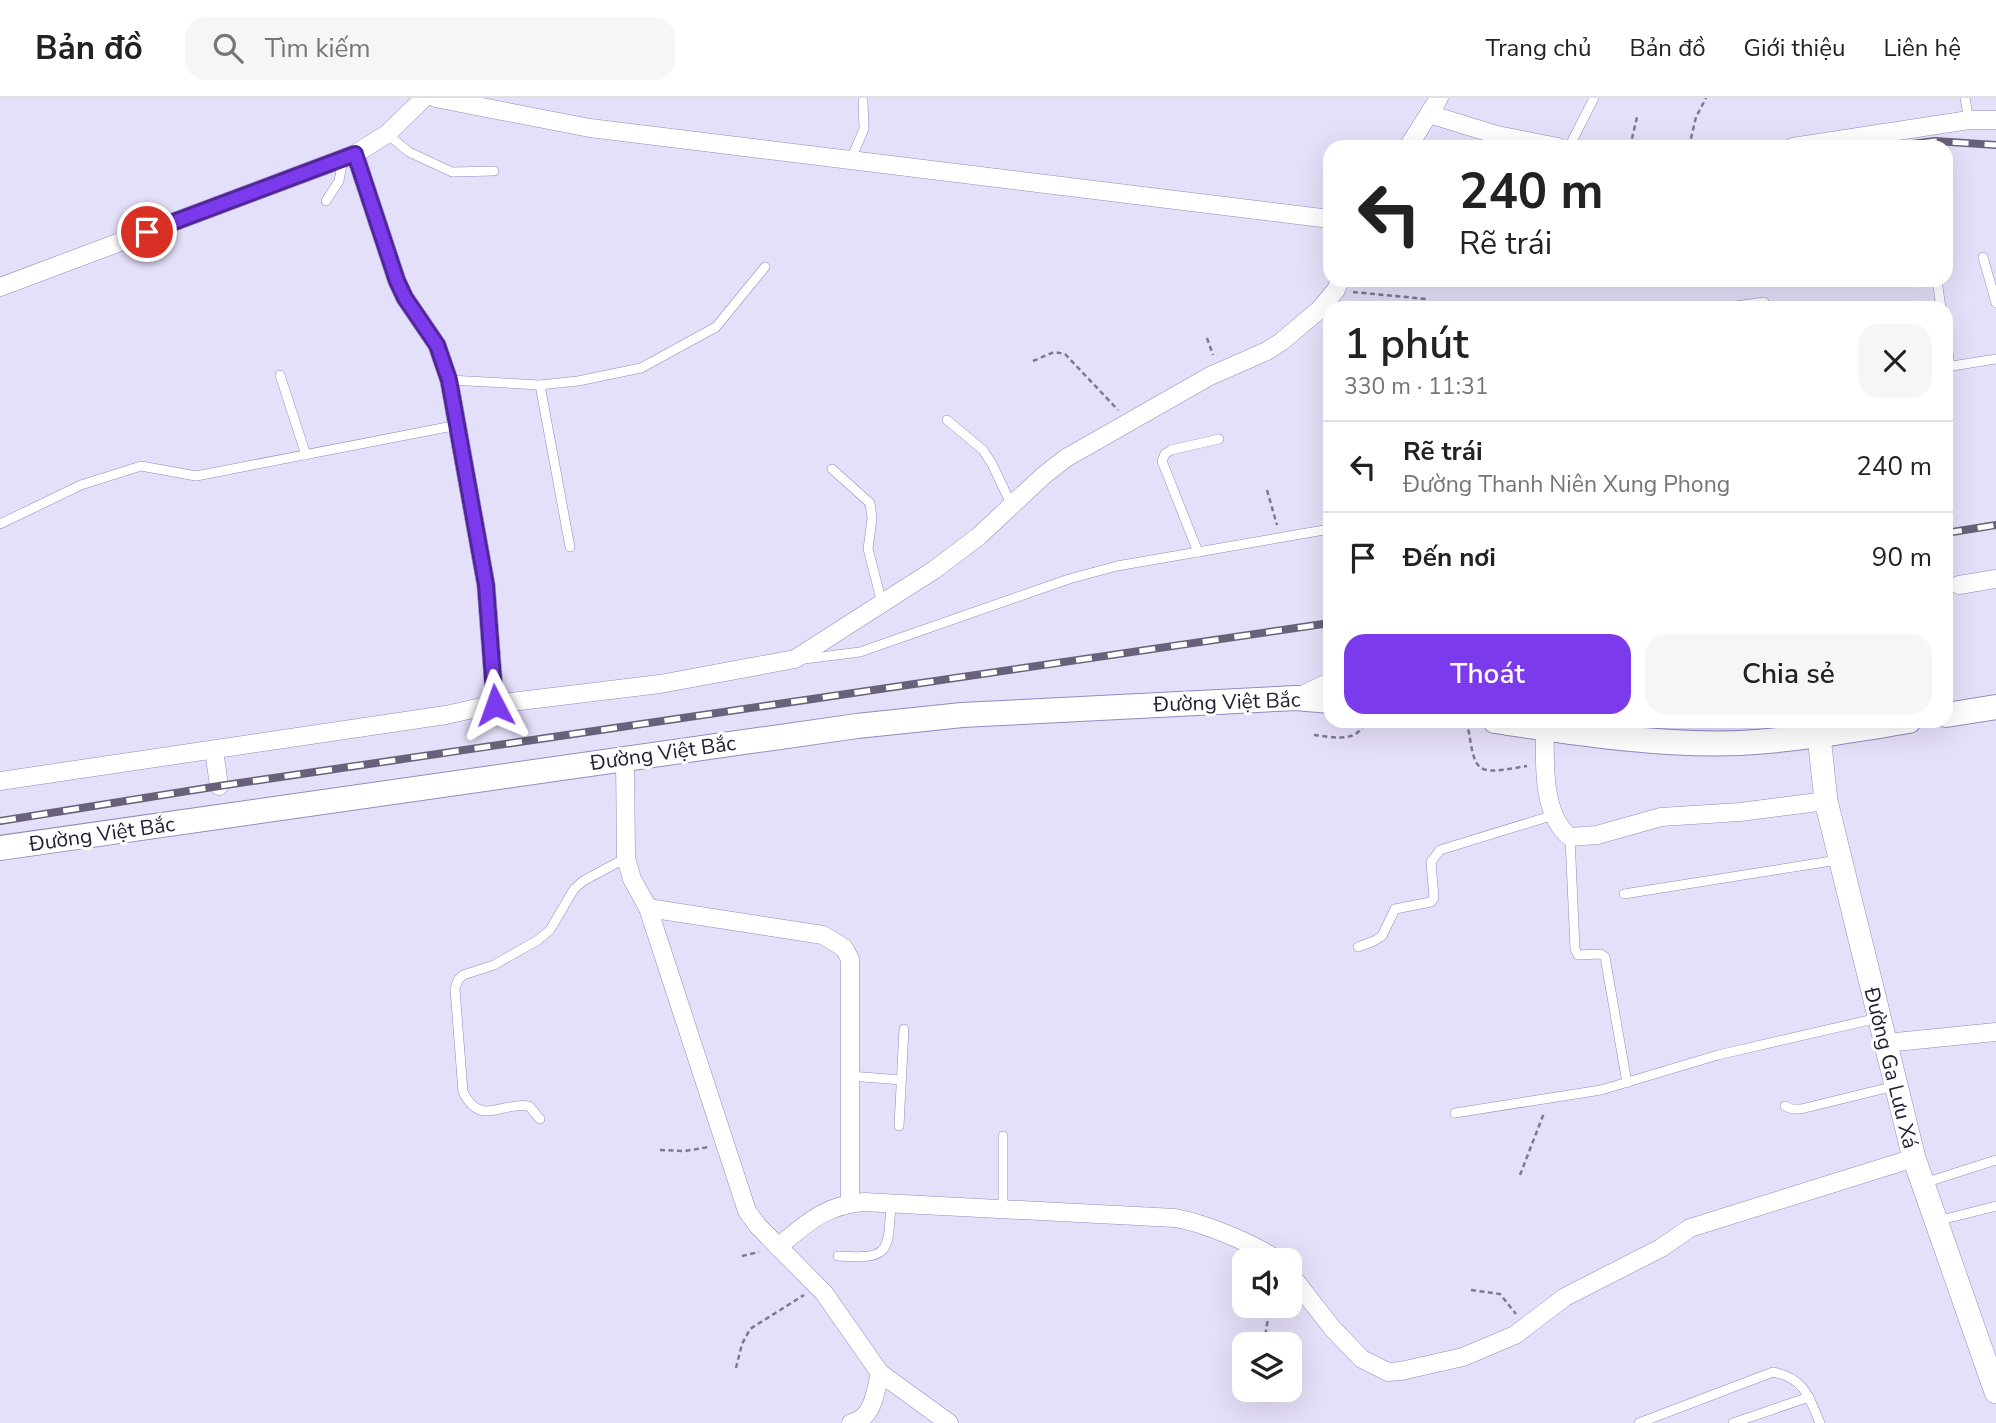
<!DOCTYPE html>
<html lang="vi">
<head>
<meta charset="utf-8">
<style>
	:root { --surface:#fff; --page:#f6f6f6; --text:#222; --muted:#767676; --line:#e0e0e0; --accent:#7c3aed }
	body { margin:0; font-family:"Nunito Sans",sans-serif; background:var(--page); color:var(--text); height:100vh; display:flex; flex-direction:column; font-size:26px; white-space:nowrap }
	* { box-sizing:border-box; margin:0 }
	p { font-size:23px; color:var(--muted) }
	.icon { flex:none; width:38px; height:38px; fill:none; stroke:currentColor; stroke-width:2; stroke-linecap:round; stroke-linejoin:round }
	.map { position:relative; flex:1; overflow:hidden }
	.sheet { position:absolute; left:1323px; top:203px; width:630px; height:427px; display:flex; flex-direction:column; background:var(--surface); border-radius:21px; box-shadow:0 7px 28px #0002 }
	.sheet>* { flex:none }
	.hud { position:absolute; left:1323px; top:42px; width:630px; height:147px; border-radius:21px; box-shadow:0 7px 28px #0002; background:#fff; color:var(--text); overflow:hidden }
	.fabs { position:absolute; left:1232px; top:1150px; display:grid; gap:14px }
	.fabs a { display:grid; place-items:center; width:70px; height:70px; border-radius:14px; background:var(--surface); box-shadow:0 7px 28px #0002; font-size:35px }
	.pin { position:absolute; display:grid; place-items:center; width:60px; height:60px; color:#fff; margin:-30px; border:4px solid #fff; border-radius:50%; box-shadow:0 2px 7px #0007 }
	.me { position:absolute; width:77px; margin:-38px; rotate:356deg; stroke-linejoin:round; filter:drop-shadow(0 0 5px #0008) }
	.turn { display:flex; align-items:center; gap:24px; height:147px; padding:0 21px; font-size:32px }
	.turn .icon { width:91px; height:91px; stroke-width:2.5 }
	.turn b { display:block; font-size:49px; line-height:60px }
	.round { display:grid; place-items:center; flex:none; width:74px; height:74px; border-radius:21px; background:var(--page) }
	.headline { display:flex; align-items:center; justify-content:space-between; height:119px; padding:0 21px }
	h1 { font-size:42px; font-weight:600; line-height:52px }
	.primary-button { display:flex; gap:14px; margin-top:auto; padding:14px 21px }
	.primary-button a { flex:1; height:80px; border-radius:21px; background:var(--accent); color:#fff; font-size:28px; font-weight:600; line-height:80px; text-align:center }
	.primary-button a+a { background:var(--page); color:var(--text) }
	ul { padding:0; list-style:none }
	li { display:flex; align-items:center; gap:21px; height:91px; padding:0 21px; border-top:2px solid var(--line) }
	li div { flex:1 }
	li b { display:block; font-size:26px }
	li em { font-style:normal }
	header { display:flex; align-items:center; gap:42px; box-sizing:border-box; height:98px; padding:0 35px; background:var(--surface); border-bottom:2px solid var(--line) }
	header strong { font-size:33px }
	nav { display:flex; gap:38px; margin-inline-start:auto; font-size:24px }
	.search { width:490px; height:63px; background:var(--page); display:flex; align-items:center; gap:18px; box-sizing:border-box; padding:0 24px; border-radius:21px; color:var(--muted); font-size:26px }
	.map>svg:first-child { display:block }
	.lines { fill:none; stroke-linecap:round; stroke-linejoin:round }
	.service-casing { stroke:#9588c2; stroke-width:10 }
	.minor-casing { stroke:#9588c2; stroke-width:19 }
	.tertiary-casing { stroke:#9588c2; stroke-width:24 }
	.secondary-casing { stroke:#9588c2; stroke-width:26 }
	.path { stroke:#7e7991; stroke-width:2.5; stroke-dasharray:5 3.5; stroke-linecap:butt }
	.service { stroke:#fff; stroke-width:9 }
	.minor { stroke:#fff; stroke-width:18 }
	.tertiary { stroke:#fff; stroke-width:23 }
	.secondary { stroke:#fff; stroke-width:24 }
	.rail-casing { stroke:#676179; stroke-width:8 }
	.rail { stroke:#fff; stroke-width:5; stroke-dasharray:16; stroke-linecap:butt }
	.route-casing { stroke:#51269a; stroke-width:18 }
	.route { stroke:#7c3aed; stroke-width:12 }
	.labels { text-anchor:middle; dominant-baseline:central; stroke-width:6; stroke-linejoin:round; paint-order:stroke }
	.street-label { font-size:21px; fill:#262037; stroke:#fff }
</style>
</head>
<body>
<header>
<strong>Bản đồ</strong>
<div class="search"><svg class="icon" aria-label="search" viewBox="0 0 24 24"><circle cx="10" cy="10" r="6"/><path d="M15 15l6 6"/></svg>Tìm kiếm</div>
<nav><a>Trang chủ</a><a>Bản đồ</a><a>Giới thiệu</a><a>Liên hệ</a></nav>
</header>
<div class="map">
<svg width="1996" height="1325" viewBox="0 0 1996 1325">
	<rect width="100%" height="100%" fill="#e5e0f9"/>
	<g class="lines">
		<defs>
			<g id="service">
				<path d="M 1965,0 L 1969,22"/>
				<path d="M 387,36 L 409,54 L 452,74 L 494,73"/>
				<path d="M 1569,49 L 1594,0"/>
				<path d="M 851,61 L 864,31 L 863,3"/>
				<path d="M 326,103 L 339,83 L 343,61"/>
				<path d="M 1983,159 L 1996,205"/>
				<path d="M 1937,182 L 1941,210"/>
				<path d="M 1721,210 L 1764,204"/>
				<path d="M 1946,240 L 1950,268"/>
				<path d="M 1946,269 L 1996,261"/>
				<path d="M 280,277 L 306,357"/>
				<path d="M 449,282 L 540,287 L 578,283 L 641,270 L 716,229 L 765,169"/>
				<path d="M 540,287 L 570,449"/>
				<path d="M 947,322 L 983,352 L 992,366 L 1012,408"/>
				<path d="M 832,371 L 870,405 L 872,421 L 868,451 L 882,505"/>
				<path d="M 0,426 L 81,387 L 141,368 L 196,378 L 458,327"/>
				<path d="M 1198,454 L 1162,363 L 1165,356 L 1171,352 L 1219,341"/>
				<path d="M 804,561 L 860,554 L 1069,481 L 1117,468 L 1330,431"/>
				<path d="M 1570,739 L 1575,851 L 1578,857 L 1601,856 L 1605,859 L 1627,985"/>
				<path d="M 1624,796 L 1838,762"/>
				<path d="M 1358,849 L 1374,843 L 1382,838 L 1395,811 L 1431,804 L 1434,800 L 1431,764 L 1440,752 L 1554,717"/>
				<path d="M 850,978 L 901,982"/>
				<path d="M 1785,1008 L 1792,1011 L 1801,1011 L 1895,988"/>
				<path d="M 1455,1015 L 1601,992 L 1718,957 L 1878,920"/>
				<path d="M 540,1021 L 529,1008 C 502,1003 481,1030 463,994 L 455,891 L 458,882 L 463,877 L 494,867 L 538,842 L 550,832 L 574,791 L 583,783 L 626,760"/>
				<path d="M 899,1028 L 904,931"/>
				<path d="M 1924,1085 L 1996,1062"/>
				<path d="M 1003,1112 L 1003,1038"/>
				<path d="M 1937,1123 L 1996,1108"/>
				<path d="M 838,1158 C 891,1162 888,1153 891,1105"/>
				<path d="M 1639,1325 L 1773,1274 C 1804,1280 1809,1298 1820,1325"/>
				<path d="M 1733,1325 L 1809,1299"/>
			</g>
			<g id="minor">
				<path d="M 435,0 L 590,30 L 1330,121"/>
				<path d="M 1429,16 L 1497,37 L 1558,49"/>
				<path d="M 1408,49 L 1439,0"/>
				<path d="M 1793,49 L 1969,22 L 1996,22"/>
				<path d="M 355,56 L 397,183 L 405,200 L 437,247 L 449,282 L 486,487 L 495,606"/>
				<path d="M 0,189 L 355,56 L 387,36 L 424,0"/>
				<path d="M 1959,487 L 1996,481"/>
				<path d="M 1298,599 L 1330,584"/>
				<path d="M 1545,623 C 1545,657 1540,716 1570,739 L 1597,737 L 1661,719 L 1740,714 L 1826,703"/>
				<path d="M 214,652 L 219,688"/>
				<path d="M 625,661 L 626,760 L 632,781 L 648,810 L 747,1113 L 758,1128 L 824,1195 L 880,1275 L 949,1325"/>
				<path d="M 0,683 L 446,617 L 495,606 L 660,586 L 795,561 L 934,472 L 979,438 L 1043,378 L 1066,360 L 1210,278 L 1267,253 L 1281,244 L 1319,212 L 1336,192 L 1340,182"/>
				<path d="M 648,810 L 823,837 L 844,850 L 850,861 L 850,1105"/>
				<path d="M 1886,945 L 1996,934"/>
				<path d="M 778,1149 C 807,1125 825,1107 864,1104 L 1175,1120 C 1204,1125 1253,1145 1277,1162"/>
				<path d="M 1290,1176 L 1333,1231 L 1362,1261 L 1388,1274 L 1401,1273 L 1463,1259 L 1515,1237 L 1565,1199 L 1661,1150 L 1690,1130 L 1914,1060"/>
				<path d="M 851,1325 C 874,1320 875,1294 880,1275"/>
			</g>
			<path id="tertiary" d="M 1819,638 L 1826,703 L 1914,1060 L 1996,1294"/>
			<g id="secondary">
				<path d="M 1946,617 L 1996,609"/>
				<path d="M 1495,623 C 1576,635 1658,648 1740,645 C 1797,642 1853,632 1909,623"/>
				<path d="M 0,750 L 857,628 L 962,617 L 1296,600 L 1330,603"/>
			</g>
		</defs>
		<!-- service casing -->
		<use href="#service" class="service-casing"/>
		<!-- minor casing -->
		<use href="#minor" class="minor-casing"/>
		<!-- tertiary casing -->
		<use href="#tertiary" class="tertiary-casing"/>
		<!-- secondary casing -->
		<use href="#secondary" class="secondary-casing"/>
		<!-- path -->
		<g class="path">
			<path d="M 1630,49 L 1637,19"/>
			<path d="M 1689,49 L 1696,19 L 1706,0"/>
			<path d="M 1353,194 L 1426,201"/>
			<path d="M 1207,240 L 1213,257"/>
			<path d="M 1033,263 L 1054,254 L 1065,256 L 1118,312"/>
			<path d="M 1267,392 L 1277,427"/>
			<path d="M 1467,623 C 1476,677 1473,677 1527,668"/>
			<path d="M 1314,637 C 1333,639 1358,646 1365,623"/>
			<path d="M 660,1052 L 685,1053 L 709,1049"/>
			<path d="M 1520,1077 L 1544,1015"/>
			<path d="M 742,1158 L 759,1154"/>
			<path d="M 1471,1192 L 1500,1196 L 1516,1216"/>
			<path d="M 1264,1245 L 1270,1208"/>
			<path d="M 736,1270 L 742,1246 L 750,1231 L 804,1197"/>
		</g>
		<!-- service -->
		<use href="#service" class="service"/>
		<!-- minor -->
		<use href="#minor" class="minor"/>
		<!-- tertiary -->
		<use href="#tertiary" class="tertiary"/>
		<!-- secondary -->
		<use href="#secondary" class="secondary"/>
		<defs>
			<g id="rail">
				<path d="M 1889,49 L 1935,43 L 1996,47"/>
				<path d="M 1946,435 L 1996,427"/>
				<path d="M 0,723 L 219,688 L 1330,525"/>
			</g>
		</defs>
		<!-- rail casing -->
		<use href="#rail" class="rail-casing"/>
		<!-- rail -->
		<use href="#rail" class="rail"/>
	</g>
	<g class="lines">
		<defs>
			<path id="route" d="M 147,134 L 355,56 L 397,183 L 405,200 L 437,247 L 449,282 L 486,487 L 495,607"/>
		</defs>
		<!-- route casing -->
		<use href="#route" class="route-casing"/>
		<!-- route -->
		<use href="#route" class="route"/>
	</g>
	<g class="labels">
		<!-- street labels -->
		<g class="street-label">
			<text transform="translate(1227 604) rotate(-2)">Đường Việt Bắc</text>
			<text transform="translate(663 655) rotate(-8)">Đường Việt Bắc</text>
			<text transform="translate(102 736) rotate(-8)">Đường Việt Bắc</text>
			<text transform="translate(1891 970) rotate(76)">Đường Ga Lưu Xá</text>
		</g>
	</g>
</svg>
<div class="fabs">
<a><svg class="icon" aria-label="sound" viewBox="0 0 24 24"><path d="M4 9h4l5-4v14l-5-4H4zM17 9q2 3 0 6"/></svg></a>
<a><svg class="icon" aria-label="layers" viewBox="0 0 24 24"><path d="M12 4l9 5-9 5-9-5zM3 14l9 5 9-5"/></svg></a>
</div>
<div class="pin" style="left:147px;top:134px;background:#d93025"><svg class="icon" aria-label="arrive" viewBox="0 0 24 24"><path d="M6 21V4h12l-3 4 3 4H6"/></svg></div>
<svg class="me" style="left:495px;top:607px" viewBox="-20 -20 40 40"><path d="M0-17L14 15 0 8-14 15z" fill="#7c3aed" stroke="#fff" stroke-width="4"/></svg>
<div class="hud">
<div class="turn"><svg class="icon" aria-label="left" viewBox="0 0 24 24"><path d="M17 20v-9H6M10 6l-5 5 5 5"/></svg><div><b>240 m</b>Rẽ trái</div></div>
</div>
<section class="sheet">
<div class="headline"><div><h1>1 phút</h1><p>330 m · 11:31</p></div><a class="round"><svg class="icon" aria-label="close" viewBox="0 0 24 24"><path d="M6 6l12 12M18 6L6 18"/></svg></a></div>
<ul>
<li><svg class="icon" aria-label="left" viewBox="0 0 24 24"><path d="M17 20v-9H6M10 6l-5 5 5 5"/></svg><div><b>Rẽ trái</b><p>Đường Thanh Niên Xung Phong</p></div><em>240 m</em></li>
<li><svg class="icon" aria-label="arrive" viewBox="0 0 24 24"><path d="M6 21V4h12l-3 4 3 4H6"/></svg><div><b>Đến nơi</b></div><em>90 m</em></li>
</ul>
<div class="primary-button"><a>Thoát</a><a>Chia sẻ</a></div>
</section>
</div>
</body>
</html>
